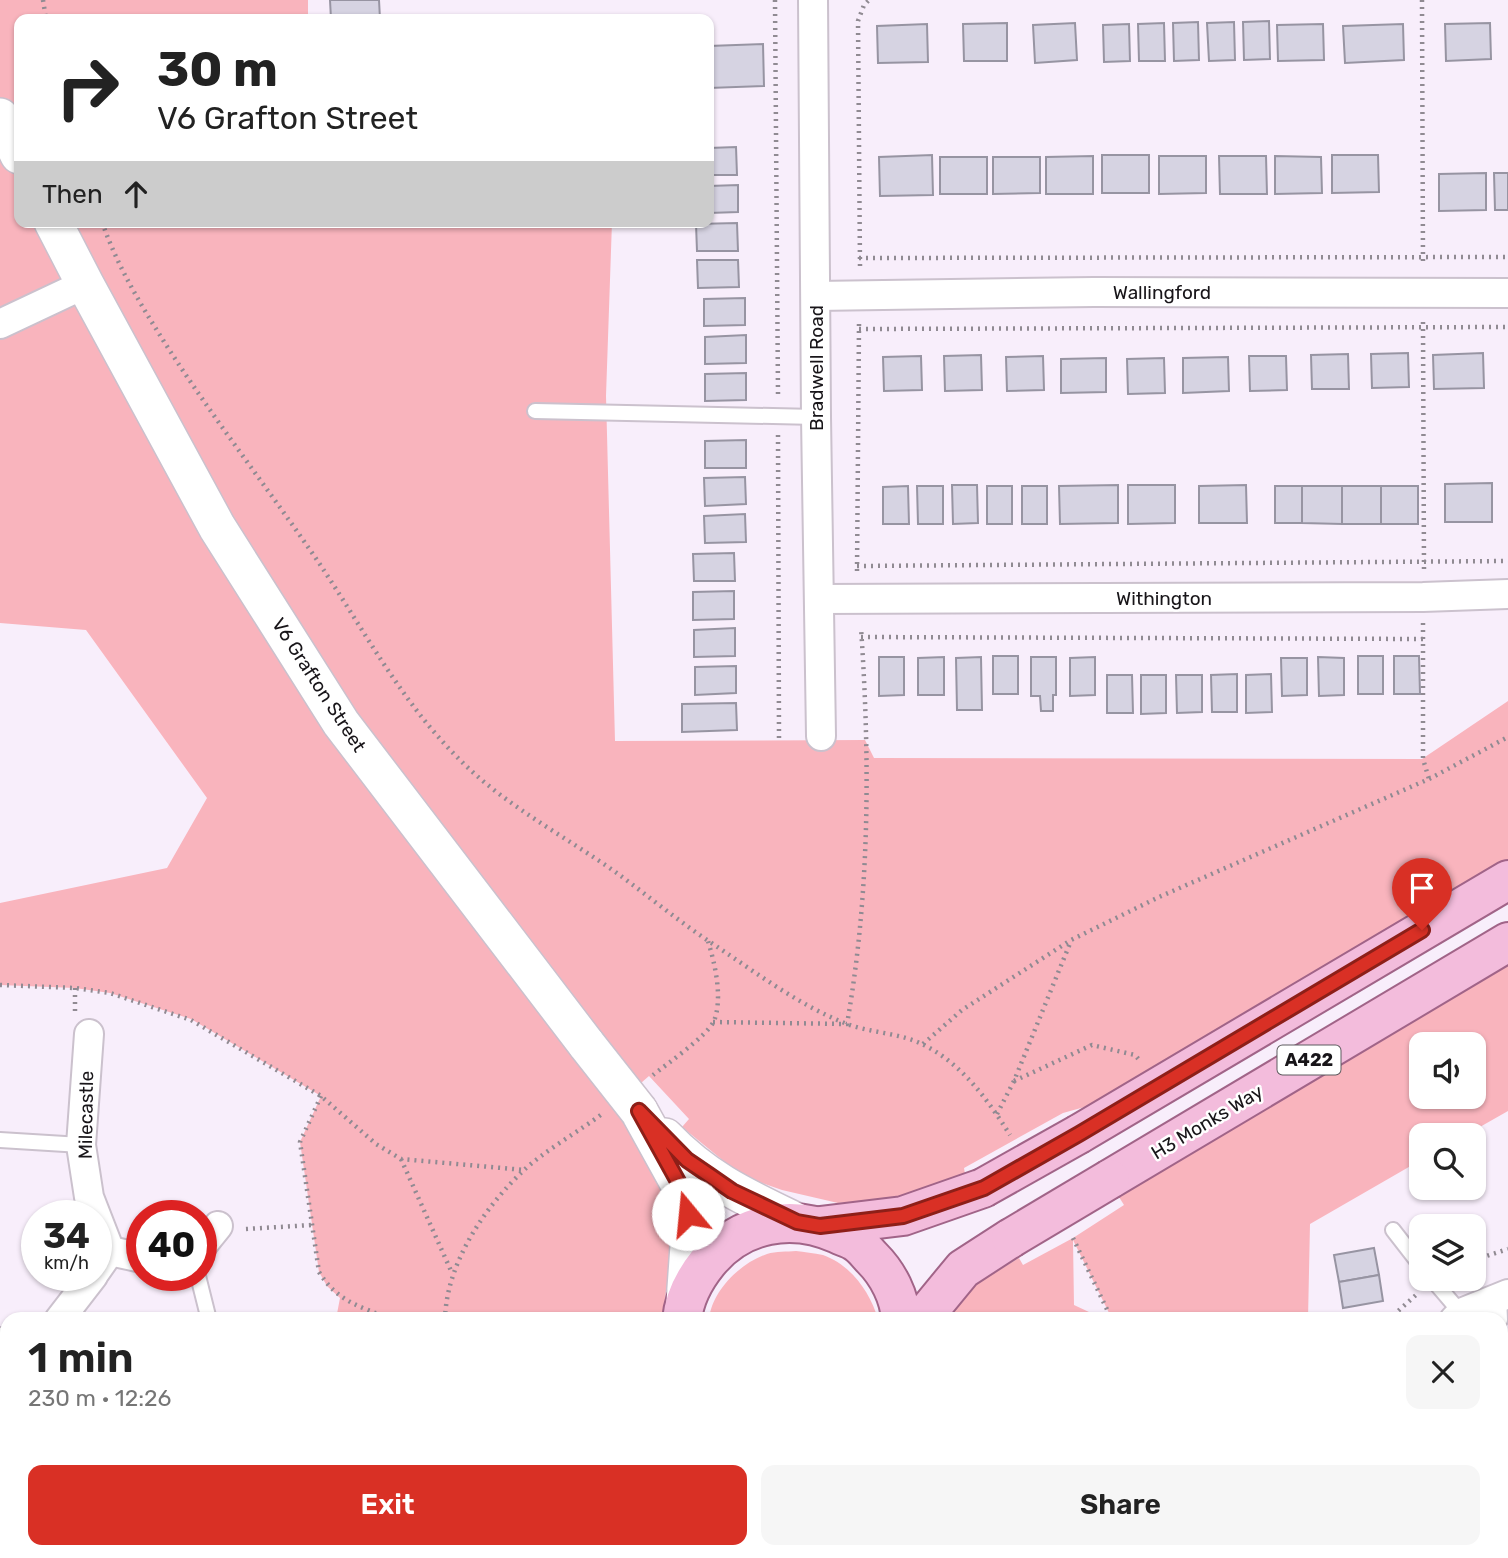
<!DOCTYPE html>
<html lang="en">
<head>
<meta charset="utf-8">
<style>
	:root { --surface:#fff; --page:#f6f6f6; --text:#222; --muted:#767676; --accent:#d93025 }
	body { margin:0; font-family:Rubik,sans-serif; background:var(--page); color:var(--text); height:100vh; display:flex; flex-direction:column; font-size:26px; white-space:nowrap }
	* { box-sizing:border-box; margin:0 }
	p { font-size:23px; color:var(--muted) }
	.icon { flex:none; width:38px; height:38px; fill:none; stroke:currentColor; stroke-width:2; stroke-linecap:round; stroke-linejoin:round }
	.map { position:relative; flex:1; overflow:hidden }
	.panel { position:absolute; left:0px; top:1312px; width:1508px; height:247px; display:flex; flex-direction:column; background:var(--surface); border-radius:21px 21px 0 0; box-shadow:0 2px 5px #0004 }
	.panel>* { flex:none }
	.hud { position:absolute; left:14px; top:14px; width:700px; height:214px; border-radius:14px; box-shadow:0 2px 5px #0004; background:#fff; color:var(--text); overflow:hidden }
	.controls { position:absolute; left:1409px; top:1032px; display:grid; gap:14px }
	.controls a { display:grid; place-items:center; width:77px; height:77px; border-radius:14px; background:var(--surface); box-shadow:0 2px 5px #0004; font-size:35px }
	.speed { position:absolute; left:21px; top:1200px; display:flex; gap:14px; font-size:35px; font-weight:700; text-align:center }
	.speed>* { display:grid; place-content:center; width:91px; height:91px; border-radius:50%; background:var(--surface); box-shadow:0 2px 5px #0004; line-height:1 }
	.speed small { font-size:18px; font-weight:400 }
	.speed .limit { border:10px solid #d22; background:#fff; color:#111 }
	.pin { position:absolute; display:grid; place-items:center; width:60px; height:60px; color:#fff; margin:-72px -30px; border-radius:50% 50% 50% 0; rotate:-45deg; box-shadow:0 0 7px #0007 }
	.pin .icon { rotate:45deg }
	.me { position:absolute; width:77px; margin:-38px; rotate:343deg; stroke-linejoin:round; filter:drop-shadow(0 0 5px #0008) }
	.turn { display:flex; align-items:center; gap:24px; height:147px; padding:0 28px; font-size:32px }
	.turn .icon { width:91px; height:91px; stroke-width:2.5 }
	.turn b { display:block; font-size:49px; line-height:60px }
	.then { display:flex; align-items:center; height:66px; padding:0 28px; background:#0003; gap:14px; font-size:26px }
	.round { display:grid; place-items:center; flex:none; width:74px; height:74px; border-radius:14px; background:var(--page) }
	.summary { display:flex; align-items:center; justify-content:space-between; height:119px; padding:0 28px }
	h1 { font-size:42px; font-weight:600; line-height:52px }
	.cta { display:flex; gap:14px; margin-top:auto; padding:14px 28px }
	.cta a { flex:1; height:80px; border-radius:14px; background:var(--accent); color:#fff; font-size:28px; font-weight:600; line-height:80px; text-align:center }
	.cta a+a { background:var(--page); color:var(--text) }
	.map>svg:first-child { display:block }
	.green { fill:#f9b4bd; fill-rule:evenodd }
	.building { fill:#d6d3e2; stroke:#9794a2; stroke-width:2 }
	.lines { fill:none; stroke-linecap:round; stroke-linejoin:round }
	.service-casing { stroke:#cbc1cd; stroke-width:18 }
	.minor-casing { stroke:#cbc1cd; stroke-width:32 }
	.tertiary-casing { stroke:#cbc1cd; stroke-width:40 }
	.primary-casing { stroke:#a16488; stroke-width:42 }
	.path { stroke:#908a92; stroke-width:4.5; stroke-dasharray:2 5; stroke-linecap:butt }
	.service { stroke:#fff; stroke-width:14 }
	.minor { stroke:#fff; stroke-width:28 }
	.tertiary { stroke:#fff; stroke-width:37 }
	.primary { stroke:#f3bcdc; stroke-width:38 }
	.tertiary-bridge-casing { stroke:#cbc1cd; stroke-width:40; stroke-linecap:butt }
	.primary-bridge-casing { stroke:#a16488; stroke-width:42; stroke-linecap:butt }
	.tertiary-bridge { stroke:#fff; stroke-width:37 }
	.primary-bridge { stroke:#f3bcdc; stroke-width:38 }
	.route-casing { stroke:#8d1f18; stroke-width:18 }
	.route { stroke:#d93025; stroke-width:12 }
	.labels { text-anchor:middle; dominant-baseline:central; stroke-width:5; stroke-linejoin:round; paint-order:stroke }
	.shield { fill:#fff; stroke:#5d5b5e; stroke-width:2 }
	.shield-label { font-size:18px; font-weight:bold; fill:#181519 }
	.street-label { font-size:19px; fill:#181519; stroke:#fff }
</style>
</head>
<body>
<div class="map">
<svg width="1508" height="1558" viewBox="0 0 1508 1558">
	<rect width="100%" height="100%" fill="#f8eefb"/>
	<!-- green -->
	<g class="green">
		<path d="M 0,0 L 308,0 L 308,19 L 19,19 L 19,222 L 612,222 L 606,396 L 615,741 L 865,740 L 874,758 L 1422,759 L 1508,701 L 1508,880 L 1160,1086 L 1063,1113 L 964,1168 L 966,1180 L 905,1199 L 838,1203 L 782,1190 L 742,1176 L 682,1127 L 689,1119 L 649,1076 L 626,1096 L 686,1196 L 679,1319 L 336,1319 L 340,1298 L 327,1286 L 319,1272 L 300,1142 L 321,1096 L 191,1019 L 110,993 L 75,988 L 0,985 L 0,903 L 167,868 L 207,798 L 86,630 L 0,623 Z"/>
		<path d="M 1508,942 L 1508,1111 L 1464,1136 L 1421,1136 L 1421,1160 L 1310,1224 L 1308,1319 L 1112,1319 L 1073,1240 L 1074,1305 L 1104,1319 L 947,1320 L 975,1285 L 1019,1258 L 1023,1265 L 1073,1238 L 1124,1205 L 1119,1197 L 1279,1078 ZM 1421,1045 L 1474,1045 L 1474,1097 L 1421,1097 Z"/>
		<path d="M 796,1251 C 804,1252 814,1253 823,1255 C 851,1265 870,1292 878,1319 L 709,1319 C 712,1291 740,1263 767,1254 C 776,1251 787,1252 796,1251 Z"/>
		<path d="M 7,1546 L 7,1552 L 370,1552 L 360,1558 L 0,1558 L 0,1550 Z"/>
		<path d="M 457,1552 L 982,1552 L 986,1558 L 448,1558 Z"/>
		<path d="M 1109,1552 L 1366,1552 L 1369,1558 L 1105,1558 L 1110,1554 Z"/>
	</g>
	<!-- building -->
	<g class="building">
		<path d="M 330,0 L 379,0 L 380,19 L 331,19 Z"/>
		<path d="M 1269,21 L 1270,59 L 1244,60 L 1243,22 Z"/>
		<path d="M 1198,22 L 1199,60 L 1174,61 L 1173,23 Z"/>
		<path d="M 1234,22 L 1235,60 L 1209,61 L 1207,23 Z"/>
		<path d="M 1007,23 L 1007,61 L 964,61 L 963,24 Z"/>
		<path d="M 1075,23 L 1077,60 L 1035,63 L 1033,25 Z"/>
		<path d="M 1164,23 L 1165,61 L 1139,61 L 1138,24 Z"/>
		<path d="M 1490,23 L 1491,59 L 1446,61 L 1445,24 Z"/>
		<path d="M 927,24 L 928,62 L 878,63 L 877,26 Z"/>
		<path d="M 1129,24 L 1130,61 L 1104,62 L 1103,25 Z"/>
		<path d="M 1323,24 L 1324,60 L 1278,61 L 1277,25 Z"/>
		<path d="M 1403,24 L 1404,60 L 1345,63 L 1343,26 Z"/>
		<path d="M 763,44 L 764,86 L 709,88 L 709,46 Z"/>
		<path d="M 736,147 L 737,175 L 709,175 L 709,148 Z"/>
		<path d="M 932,155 L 933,195 L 880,196 L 879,157 Z"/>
		<rect x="1102" y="155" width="47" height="38"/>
		<path d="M 1332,155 L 1378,155 L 1379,192 L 1332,193 Z"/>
		<path d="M 1093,156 L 1093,194 L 1046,194 L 1046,157 Z"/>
		<path d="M 1159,156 L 1206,156 L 1206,193 L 1159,194 Z"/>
		<path d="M 1219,156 L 1266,156 L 1267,194 L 1220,194 Z"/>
		<path d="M 1275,156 L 1321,157 L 1322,193 L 1275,194 Z"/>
		<rect x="940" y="157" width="47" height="37"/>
		<path d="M 993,157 L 1040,157 L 1040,193 L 993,194 Z"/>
		<path d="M 1486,173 L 1486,210 L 1439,211 L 1439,174 Z"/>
		<path d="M 1494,173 L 1508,173 L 1508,210 L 1495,210 Z"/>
		<path d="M 738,185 L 738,212 L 709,213 L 709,186 Z"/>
		<path d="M 737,223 L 738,251 L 697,251 L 696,224 Z"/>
		<path d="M 697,260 L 738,260 L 739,287 L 698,288 Z"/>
		<path d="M 745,298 L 745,325 L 704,326 L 704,299 Z"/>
		<path d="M 746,335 L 746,363 L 705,364 L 705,337 Z"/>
		<path d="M 1408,353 L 1409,387 L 1372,388 L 1371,354 Z"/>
		<path d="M 1483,353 L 1484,388 L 1434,389 L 1433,355 Z"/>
		<path d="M 1348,354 L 1349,389 L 1312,389 L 1311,355 Z"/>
		<path d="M 981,355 L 982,390 L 945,391 L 944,356 Z"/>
		<path d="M 921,356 L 922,390 L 884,391 L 883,357 Z"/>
		<path d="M 1043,356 L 1044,390 L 1007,391 L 1006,357 Z"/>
		<path d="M 1249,356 L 1286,356 L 1287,390 L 1250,391 Z"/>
		<path d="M 1228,357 L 1229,391 L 1183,393 L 1183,358 Z"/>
		<path d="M 1106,358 L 1106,392 L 1061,393 L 1061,359 Z"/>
		<path d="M 1164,358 L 1165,393 L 1128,394 L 1127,359 Z"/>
		<path d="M 746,373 L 746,400 L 705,401 L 705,374 Z"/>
		<path d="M 746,440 L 746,468 L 705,468 L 705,441 Z"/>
		<path d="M 745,477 L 746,504 L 705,506 L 704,478 Z"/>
		<path d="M 1492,483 L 1492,522 L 1445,522 L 1445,484 Z"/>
		<path d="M 952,485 L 977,485 L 978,523 L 953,524 Z"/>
		<path d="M 1118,485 L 1118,523 L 1060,524 L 1059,486 Z"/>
		<path d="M 1128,485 L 1175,485 L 1175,523 L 1128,524 Z"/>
		<path d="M 1246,485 L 1247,523 L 1199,523 L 1199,486 Z"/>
		<path d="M 908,486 L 909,524 L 883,524 L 883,487 Z"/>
		<path d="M 917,486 L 943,486 L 943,524 L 918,524 Z"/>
		<rect x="987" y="486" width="25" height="38"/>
		<rect x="1022" y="486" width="25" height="38"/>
		<rect x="1275" y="486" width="27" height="37"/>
		<path d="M 1302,486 L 1342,486 L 1342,524 L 1302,523 Z"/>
		<rect x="1342" y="486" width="39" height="38"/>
		<rect x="1381" y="486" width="37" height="38"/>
		<path d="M 745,514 L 746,542 L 705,543 L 704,516 Z"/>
		<path d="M 734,553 L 735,581 L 694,581 L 693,554 Z"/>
		<path d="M 734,591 L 734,619 L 693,620 L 693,592 Z"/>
		<path d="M 735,628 L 735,656 L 694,657 L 694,630 Z"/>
		<rect x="993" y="656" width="25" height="38"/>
		<rect x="1358" y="656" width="25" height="38"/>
		<path d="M 1394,656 L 1419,656 L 1420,694 L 1394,694 Z"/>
		<path d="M 879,657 L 904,657 L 904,695 L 879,696 Z"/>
		<path d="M 944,657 L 944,695 L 918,695 L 918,658 Z"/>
		<path d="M 981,657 L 982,710 L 957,710 L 956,658 Z"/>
		<path d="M 1031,657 L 1056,657 L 1056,695 L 1053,695 L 1053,711 L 1041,711 L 1040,696 L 1031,696 Z"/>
		<path d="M 1095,657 L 1095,695 L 1070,696 L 1070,658 Z"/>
		<path d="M 1318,657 L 1344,658 L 1344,695 L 1319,696 Z"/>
		<path d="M 1281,658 L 1307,658 L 1307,695 L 1282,696 Z"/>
		<path d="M 736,666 L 736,693 L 695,695 L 695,667 Z"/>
		<path d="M 1237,674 L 1237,712 L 1212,712 L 1211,675 Z"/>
		<path d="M 1271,674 L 1272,712 L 1246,713 L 1246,675 Z"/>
		<path d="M 1107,675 L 1132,675 L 1133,713 L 1107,713 Z"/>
		<path d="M 1141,675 L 1166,675 L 1166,713 L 1141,714 Z"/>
		<path d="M 1176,675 L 1202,675 L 1202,712 L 1177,713 Z"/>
		<path d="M 736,703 L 737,730 L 682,732 L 682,704 Z"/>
		<path d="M 1374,1248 L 1379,1275 L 1339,1282 L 1334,1255 Z"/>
		<path d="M 1379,1275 L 1383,1301 L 1343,1308 L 1339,1282 Z"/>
	</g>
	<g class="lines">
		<defs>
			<g id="service">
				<path d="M 535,411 L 816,417"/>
				<path d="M 0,1140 L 81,1145"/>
				<path d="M 1393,1230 L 1421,1266"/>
				<path d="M 198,1276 L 209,1320"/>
				<path d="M 1432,1279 L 1461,1313"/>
				<path d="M 1499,1296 L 1500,1320"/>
				<path d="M 1502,1340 L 1505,1402"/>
			</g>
			<g id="minor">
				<path d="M 813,0 L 816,417 L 821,736"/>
				<path d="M 816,296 L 1094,292 L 1508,293"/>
				<path d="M 0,324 L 85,284"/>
				<path d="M 819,599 L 1423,597 L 1508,594"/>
				<path d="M 89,1034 L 81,1145 L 89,1197 L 110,1251 L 96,1271"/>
				<path d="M 201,1247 L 218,1226"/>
				<path d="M 110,1251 L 142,1258"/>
				<path d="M 59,1320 L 93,1276"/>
				<path d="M 1454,1320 L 1461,1313 L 1508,1294"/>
				<path d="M 0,1342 L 7,1342"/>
				<path d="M 1502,1530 L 1508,1535"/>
			</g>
			<g id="tertiary">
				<path d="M 0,117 L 19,155"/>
				<path d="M 53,222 L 85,284 L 217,527 L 341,723 L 587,1045"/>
				<path d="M 639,1111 L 686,1196 L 690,1232 L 685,1302"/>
				<path d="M 665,1137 C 705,1179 745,1197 797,1222"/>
				<path d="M 990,1552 L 996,1558"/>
				<path d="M 1067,1552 L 1073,1558"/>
			</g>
			<g id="primary">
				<path d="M 1079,1134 L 1508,880"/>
				<path d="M 1110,1179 L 1508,942"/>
				<path d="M 820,1226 L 903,1216 L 983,1188"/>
				<path d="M 682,1320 C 684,1298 695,1278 708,1262 C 741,1222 792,1213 838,1234 C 844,1237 852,1239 857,1243 C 863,1247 867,1253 872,1258 C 888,1274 900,1297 901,1320"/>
				<path d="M 921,1320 L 963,1269 L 1011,1238"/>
				<path d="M 360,1558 L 370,1552"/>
				<path d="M 469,1558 L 479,1552"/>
			</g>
		</defs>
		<!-- service casing -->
		<use href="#service" class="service-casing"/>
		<!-- minor casing -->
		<use href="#minor" class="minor-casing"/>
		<!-- tertiary casing -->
		<use href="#tertiary" class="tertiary-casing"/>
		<!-- primary casing -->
		<use href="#primary" class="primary-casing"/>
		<!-- path -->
		<g class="path">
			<path d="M 43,0 L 46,19"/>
			<path d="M 775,0 L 778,395"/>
			<path d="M 1422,0 L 1423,264"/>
			<path d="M 102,222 C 117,265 139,302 163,340 C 208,411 260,478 308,547 C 358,618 396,696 458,758 C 503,804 561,834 614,871 C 646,894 677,920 710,942 C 754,971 798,1005 847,1024 C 871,1033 901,1033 924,1045 C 962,1064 988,1100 1010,1135"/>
			<path d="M 859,258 L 1508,257"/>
			<path d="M 860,266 L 858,21 L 864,5 L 869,0"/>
			<path d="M 1423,322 L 1424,569"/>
			<path d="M 859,329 L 1508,327"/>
			<path d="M 778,435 L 779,739"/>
			<path d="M 857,566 L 1508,561"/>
			<path d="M 857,571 L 859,324"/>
			<path d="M 1423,623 L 1423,759 L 1429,779"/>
			<path d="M 861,637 L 1423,639"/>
			<path d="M 0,985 L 75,988 L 110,993 L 191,1020 L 321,1096 L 376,1144 L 401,1159 L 524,1170"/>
			<path d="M 75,988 L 75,1011"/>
			<path d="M 713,1022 L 847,1024 C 870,893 870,760 861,628"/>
			<path d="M 923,1044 L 962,1010 L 1071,940 L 1159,897 L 1429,779 L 1508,737"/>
			<path d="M 653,1075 C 667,1064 707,1036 714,1021 C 723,998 715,964 708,941"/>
			<path d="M 1014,1081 L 1092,1045 L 1135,1055 L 1140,1061"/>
			<path d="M 321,1096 L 300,1142 L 319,1272 C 338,1303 361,1306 392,1320"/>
			<path d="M 997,1114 L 1014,1081 L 1071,941"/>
			<path d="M 401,1159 L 452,1273"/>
			<path d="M 246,1229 L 312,1225"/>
			<path d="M 1073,1238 L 1112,1320"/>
			<path d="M 1474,1260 L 1508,1249"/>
			<path d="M 445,1320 C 446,1264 484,1208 523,1171 C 544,1151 578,1132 602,1114"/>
			<path d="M 1388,1320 L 1416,1295"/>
			<path d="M 554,1552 L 557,1558"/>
			<path d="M 1176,1552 L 1180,1558"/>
		</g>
		<!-- service -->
		<use href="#service" class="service"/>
		<!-- minor -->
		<use href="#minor" class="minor"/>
		<!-- tertiary -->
		<use href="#tertiary" class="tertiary"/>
		<!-- primary -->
		<use href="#primary" class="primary"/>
		<defs>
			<path id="tertiary-bridge" d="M 587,1045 L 639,1111"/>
			<g id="primary-bridge">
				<path d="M 983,1188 L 1079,1134"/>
				<path d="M 1011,1238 L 1110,1179"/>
			</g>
		</defs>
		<!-- tertiary-bridge casing -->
		<use href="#tertiary-bridge" class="tertiary-bridge-casing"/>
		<!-- primary-bridge casing -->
		<use href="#primary-bridge" class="primary-bridge-casing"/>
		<!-- tertiary-bridge -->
		<use href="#tertiary-bridge" class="tertiary-bridge"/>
		<!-- primary-bridge -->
		<use href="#primary-bridge" class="primary-bridge"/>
	</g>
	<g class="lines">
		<defs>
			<path id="route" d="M 688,1214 L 686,1196 L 639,1111 L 687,1160 L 709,1175 L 732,1191 L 797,1222 L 820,1226 L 903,1216 L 984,1188 L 1079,1134 L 1422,930"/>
		</defs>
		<!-- route casing -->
		<use href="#route" class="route-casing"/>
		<!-- route -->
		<use href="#route" class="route"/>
	</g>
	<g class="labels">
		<!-- shield labels -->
		<rect class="shield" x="1277.5" y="1045.5" width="63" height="29" rx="5"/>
		<g class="shield-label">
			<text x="1309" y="1060">A422</text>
		</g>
		<!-- street labels -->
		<g class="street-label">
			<text x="1162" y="292">Wallingford</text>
			<text transform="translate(816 368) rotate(-90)">Bradwell Road</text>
			<text x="1164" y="598">Withington</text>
			<text transform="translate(319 685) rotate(57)">V6 Grafton Street</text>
			<text transform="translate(86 1115) rotate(-89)">Milecastle</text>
			<text transform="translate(1207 1122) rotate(-31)">H3 Monks Way</text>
		</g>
	</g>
</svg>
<div class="controls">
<a><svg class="icon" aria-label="sound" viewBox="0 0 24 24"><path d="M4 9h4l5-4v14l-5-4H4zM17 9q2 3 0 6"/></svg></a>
<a><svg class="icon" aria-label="search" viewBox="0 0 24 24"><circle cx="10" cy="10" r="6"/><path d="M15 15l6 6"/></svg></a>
<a><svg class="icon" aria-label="layers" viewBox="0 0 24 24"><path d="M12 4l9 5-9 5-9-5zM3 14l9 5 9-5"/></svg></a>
</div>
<div class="speed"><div>34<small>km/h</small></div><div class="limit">40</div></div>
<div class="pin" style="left:1422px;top:930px;background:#d93025"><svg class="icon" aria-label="arrive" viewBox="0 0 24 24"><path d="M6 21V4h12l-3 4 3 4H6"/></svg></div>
<svg class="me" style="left:688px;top:1214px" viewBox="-20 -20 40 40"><circle r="19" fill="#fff"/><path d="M0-13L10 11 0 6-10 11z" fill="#d93025"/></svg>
<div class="hud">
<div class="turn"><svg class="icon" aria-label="right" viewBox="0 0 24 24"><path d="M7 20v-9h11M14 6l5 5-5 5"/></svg><div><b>30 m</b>V6 Grafton Street</div></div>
<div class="then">Then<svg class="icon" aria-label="ahead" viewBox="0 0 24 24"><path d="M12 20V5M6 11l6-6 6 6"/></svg></div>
</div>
<section class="panel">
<div class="summary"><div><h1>1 min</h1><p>230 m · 12:26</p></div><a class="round"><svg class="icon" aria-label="close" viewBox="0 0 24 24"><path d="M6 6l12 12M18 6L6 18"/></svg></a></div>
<div class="cta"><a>Exit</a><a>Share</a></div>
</section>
</div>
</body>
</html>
